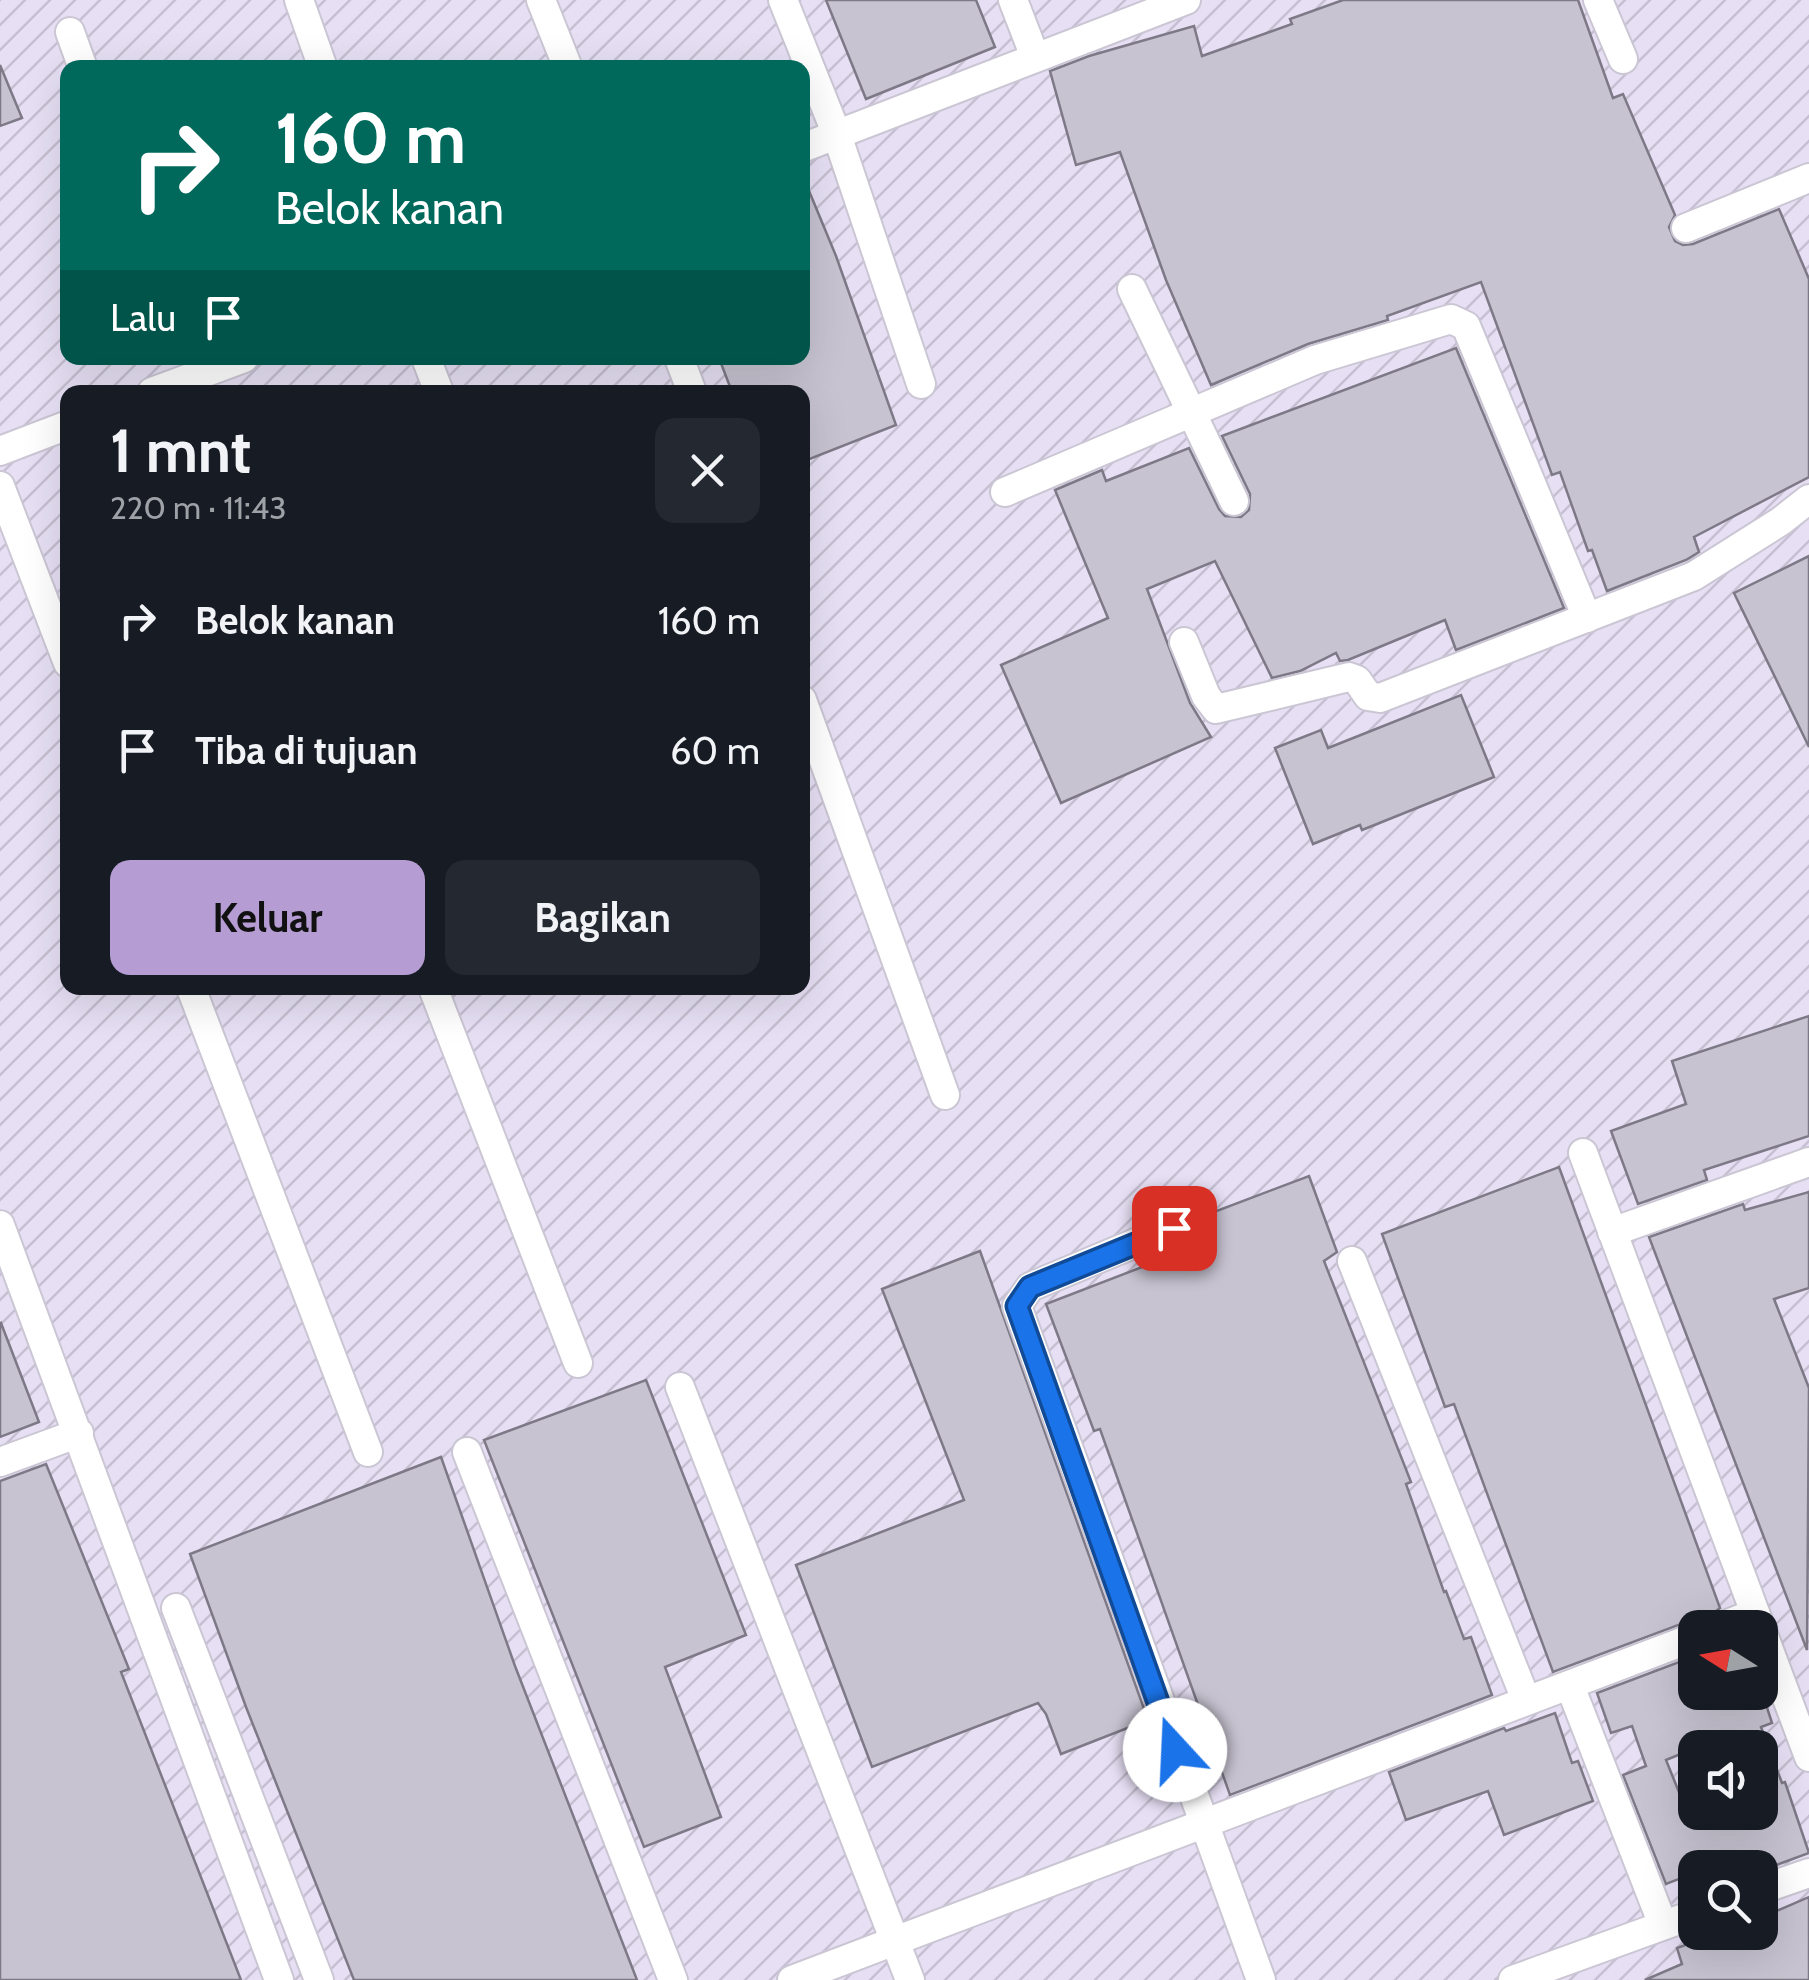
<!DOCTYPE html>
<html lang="id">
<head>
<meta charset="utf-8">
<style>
	:root { --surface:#171b24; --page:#242831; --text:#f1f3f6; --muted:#9ea1a6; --accent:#b59dd3 }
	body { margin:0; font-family:Cabin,sans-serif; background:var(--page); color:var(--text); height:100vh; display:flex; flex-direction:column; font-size:38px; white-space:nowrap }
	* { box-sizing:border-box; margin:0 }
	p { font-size:32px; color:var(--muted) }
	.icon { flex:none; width:55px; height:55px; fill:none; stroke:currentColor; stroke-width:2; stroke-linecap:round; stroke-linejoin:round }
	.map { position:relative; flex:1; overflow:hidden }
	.drawer { position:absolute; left:60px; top:385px; width:750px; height:610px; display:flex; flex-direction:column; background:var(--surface); border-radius:20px; box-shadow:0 10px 40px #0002 }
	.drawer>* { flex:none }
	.banner { position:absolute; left:60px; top:60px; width:750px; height:305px; border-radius:20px; box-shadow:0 10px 40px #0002; background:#00695c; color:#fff; overflow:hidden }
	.needle { width:65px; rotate:281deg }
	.fabs { position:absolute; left:1678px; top:1610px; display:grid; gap:20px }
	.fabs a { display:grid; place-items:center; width:100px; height:100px; border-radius:20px; background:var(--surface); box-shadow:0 10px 40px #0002; font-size:50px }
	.pin { position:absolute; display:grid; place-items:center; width:85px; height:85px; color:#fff; margin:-42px; border-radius:20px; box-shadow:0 5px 15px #0006 }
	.me { position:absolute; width:110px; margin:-55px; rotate:340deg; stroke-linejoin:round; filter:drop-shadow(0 0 8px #0008) }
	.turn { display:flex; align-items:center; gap:35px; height:210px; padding:0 50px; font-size:45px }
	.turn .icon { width:130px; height:130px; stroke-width:2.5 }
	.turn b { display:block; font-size:70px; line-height:85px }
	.then { display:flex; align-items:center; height:95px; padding:0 50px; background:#0003; gap:20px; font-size:38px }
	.round { display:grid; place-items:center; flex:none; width:105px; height:105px; border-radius:20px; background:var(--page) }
	.headline { display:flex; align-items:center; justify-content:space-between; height:170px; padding:0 50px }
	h1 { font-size:60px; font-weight:700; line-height:75px }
	.action { display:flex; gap:20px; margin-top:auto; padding:20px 50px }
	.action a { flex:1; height:115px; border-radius:20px; background:var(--accent); color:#111; font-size:40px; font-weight:700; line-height:115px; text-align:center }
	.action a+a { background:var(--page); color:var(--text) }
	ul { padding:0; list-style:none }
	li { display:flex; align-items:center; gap:30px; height:130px; padding:0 50px }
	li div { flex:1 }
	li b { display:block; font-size:38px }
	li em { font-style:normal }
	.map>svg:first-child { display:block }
	.industrial { fill:url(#industrial-furrows); fill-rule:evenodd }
	.building { fill:#c7c3d1; stroke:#7d7986; stroke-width:2.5; fill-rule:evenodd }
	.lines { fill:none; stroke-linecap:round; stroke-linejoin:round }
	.minor-casing { stroke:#cbc6d4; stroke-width:32 }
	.minor { stroke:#fff; stroke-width:28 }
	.route-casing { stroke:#114b97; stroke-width:25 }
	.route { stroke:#1a73e8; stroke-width:18 }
</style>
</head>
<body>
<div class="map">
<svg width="1809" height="1980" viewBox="0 0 1809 1980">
	<defs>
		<pattern id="industrial-furrows" width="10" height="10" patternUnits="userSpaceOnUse" patternTransform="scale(2.5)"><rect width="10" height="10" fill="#e7e0f5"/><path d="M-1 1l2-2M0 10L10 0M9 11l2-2" fill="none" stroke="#c6c0d2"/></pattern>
	</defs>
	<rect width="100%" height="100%" fill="#f3effd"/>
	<!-- industrial -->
	<path class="industrial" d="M 0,0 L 1809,0 L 1809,1980 L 0,1980 ZM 68,68 L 802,68 L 802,358 L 68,358 ZM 68,392 L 802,392 L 802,988 L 68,988 ZM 1695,1628 L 1760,1628 L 1760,1692 L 1695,1692 ZM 1695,1748 L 1760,1748 L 1760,1812 L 1695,1812 ZM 1695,1868 L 1760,1868 L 1760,1932 L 1695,1932 Z"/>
	<!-- building -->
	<g class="building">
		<path d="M 826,0 L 976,0 L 995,47 L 866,99 Z"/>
		<path d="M 1343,0 L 1578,0 L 1613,98 L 1623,94 L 1675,215 L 1669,227 L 1675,241 L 1683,245 L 1693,244 L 1779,209 L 1809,279 L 1809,477 L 1694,537 L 1699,552 L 1686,560 L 1607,591 L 1592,550 L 1588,551 L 1560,472 L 1552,475 L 1481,282 L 1387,316 L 1388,320 L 1308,344 L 1211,385 L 1166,280 L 1120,152 L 1076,165 L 1050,71 L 1089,56 L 1194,26 L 1202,56 L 1292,24 L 1290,19 Z"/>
		<path d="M 0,65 L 22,118 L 0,126 Z"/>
		<path d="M 802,174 L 836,256 L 896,425 L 802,462 L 802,392 L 732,392 L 719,358 L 802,358 Z"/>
		<path d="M 1456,348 L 1564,608 L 1456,650 L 1445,620 L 1348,660 L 1340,661 L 1336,653 L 1300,671 L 1272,678 L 1215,561 L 1147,589 L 1190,703 L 1211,737 L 1061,803 L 1001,665 L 1108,618 L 1055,490 L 1102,470 L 1106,481 L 1189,448 L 1219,509 L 1225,516 L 1241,517 L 1249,510 L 1250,494 L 1222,436 Z"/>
		<path d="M 1809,556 L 1809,747 L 1734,593 Z"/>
		<path d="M 1461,695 L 1494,777 L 1362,830 L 1360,825 L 1313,844 L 1275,748 L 1321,730 L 1328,748 Z"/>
		<path d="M 1809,1016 L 1809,1136 L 1704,1170 L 1707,1180 L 1638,1204 L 1611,1131 L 1686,1104 L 1672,1061 Z"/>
		<path d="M 1559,1167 L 1720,1608 L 1702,1622 L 1689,1621 L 1553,1672 L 1454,1404 L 1445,1407 L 1382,1234 Z"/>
		<path d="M 1309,1176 L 1337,1252 L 1324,1261 L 1411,1482 L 1406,1484 L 1444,1592 L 1446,1591 L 1464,1639 L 1471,1637 L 1492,1695 L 1230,1795 L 1100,1429 L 1094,1431 L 1046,1304 L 1215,1239 L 1206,1215 Z"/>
		<path d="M 1809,1192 L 1809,1288 L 1774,1299 L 1809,1388 L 1807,1650 L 1649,1237 L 1743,1204 L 1745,1210 Z"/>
		<path d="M 980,1251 L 1148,1720 L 1061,1754 L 1046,1714 L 1038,1703 L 872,1767 L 796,1565 L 964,1500 L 882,1289 Z"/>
		<path d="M 1,1323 L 39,1422 L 0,1437 L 0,1324 Z"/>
		<path d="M 646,1380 L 746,1635 L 665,1667 L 721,1817 L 644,1847 L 484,1440 Z"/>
		<path d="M 441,1457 L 515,1666 L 637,1980 L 354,1980 L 246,1707 L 190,1554 Z"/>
		<path d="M 46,1464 L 129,1669 L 121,1672 L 241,1980 L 0,1980 L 0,1481 Z"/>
		<path d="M 1695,1656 L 1695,1692 L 1762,1692 L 1772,1723 L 1761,1727 L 1782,1783 L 1785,1782 L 1809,1853 L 1760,1871 L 1760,1868 L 1695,1868 L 1695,1873 L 1666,1884 L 1623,1775 L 1646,1766 L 1632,1726 L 1611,1733 L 1597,1693 ZM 1695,1748 L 1760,1748 L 1760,1812 L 1687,1812 L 1666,1760 Z"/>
		<path d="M 1555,1713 L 1572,1763 L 1578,1761 L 1593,1801 L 1504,1835 L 1488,1791 L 1406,1820 L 1389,1772 L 1504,1728 L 1506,1731 Z"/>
		<path d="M 1809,1897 L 1809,1980 L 1645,1980 L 1682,1964 L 1677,1948 L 1721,1932 L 1760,1932 L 1760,1918 Z"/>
	</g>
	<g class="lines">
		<defs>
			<g id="minor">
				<path d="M 299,0 L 323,68"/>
				<path d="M 541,0 L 568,68"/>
				<path d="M 783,0 L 837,135 L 921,384"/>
				<path d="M 1013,0 L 1035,57"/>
				<path d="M 1598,0 L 1623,59"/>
				<path d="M 70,32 L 83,68"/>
				<path d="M 802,148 L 1186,0"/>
				<path d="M 1686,228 L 1809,178"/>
				<path d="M 1132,289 L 1234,501"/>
				<path d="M 426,358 L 439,392"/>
				<path d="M 679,358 L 692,392"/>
				<path d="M 152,392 L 244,358"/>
				<path d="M 0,451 L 68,425"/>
				<path d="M 0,486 L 68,663"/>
				<path d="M 1005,492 L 1315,360 L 1451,319 L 1466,326 L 1587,618"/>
				<path d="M 1184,642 L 1206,696 L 1216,709 L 1349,677 L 1357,680 L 1368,696 L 1380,698 L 1694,576 L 1781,521 L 1809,499"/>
				<path d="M 802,700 L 945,1095"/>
				<path d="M 191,988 L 368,1452"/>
				<path d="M 433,988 L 578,1363"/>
				<path d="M 1583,1153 L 1809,1757"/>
				<path d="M 0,1225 L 279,1980"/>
				<path d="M 1174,1227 L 1030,1287 L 1017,1306 L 1261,1980"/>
				<path d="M 1612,1232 L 1809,1162"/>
				<path d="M 1352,1261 L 1526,1700"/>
				<path d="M 680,1387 L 910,1980"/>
				<path d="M 467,1452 L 673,1980"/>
				<path d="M 0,1462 L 79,1433"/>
				<path d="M 176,1608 L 319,1980"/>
				<path d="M 1718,1628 L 1755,1613"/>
				<path d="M 1570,1686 L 1663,1925"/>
				<path d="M 1760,1890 L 1809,1873"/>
				<path d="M 792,1980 L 1695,1637"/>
				<path d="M 1513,1980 L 1695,1914"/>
			</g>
		</defs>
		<!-- minor casing -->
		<use href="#minor" class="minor-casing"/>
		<!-- minor -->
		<use href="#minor" class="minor"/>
	</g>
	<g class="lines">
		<defs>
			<path id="route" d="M 1174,1228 L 1030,1287 L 1017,1306 L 1175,1750"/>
		</defs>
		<!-- route casing -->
		<use href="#route" class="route-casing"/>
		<!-- route -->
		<use href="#route" class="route"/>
	</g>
</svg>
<div class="fabs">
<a><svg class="needle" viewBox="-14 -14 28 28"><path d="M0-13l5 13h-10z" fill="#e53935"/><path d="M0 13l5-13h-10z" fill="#9ea1a6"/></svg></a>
<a><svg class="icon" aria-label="sound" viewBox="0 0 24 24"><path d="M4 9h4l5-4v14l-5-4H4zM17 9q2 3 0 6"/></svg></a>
<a><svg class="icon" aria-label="search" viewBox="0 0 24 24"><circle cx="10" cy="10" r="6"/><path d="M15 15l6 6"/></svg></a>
</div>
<div class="pin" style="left:1174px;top:1228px;background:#d93025"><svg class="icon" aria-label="arrive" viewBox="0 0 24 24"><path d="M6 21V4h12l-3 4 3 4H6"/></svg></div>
<svg class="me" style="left:1175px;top:1750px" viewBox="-20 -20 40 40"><circle r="19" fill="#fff"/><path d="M0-13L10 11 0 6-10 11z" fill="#1a73e8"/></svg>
<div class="banner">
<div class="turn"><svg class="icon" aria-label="right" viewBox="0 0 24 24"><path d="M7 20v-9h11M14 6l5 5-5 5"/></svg><div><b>160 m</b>Belok kanan</div></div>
<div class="then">Lalu<svg class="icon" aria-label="arrive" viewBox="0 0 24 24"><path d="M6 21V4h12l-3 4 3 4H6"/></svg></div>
</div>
<section class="drawer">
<div class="headline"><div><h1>1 mnt</h1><p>220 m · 11:43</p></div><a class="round"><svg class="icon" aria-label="close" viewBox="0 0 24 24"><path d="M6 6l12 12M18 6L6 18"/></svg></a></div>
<ul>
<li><svg class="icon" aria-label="right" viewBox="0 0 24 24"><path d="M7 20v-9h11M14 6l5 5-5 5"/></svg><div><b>Belok kanan</b></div><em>160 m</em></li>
<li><svg class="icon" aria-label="arrive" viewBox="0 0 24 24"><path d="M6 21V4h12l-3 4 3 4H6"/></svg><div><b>Tiba di tujuan</b></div><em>60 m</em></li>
</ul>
<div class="action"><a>Keluar</a><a>Bagikan</a></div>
</section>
</div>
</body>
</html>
